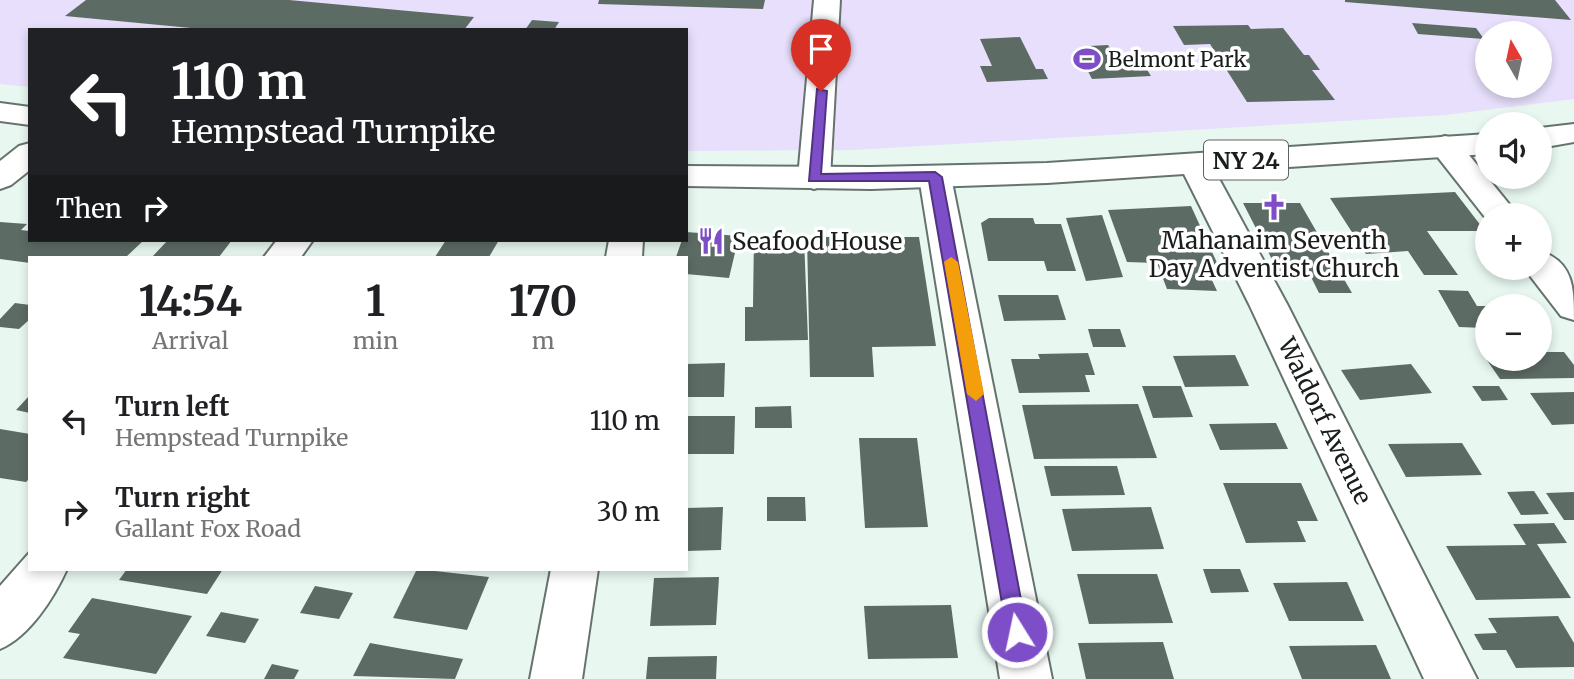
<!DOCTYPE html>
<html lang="en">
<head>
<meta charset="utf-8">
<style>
	:root { --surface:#fff; --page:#f6f6f6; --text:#202124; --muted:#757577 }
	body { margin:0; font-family:Merriweather,serif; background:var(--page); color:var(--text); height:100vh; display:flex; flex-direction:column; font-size:26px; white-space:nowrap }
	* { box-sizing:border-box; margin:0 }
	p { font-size:23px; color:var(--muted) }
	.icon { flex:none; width:38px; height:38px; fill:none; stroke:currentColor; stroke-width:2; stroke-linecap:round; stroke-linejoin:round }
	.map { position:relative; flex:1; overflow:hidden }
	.side { position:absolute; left:28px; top:256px; width:660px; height:315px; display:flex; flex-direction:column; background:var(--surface); border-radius:0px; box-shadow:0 4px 10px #0003 }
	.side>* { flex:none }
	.top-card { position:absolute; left:28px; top:28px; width:660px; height:214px; border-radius:0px; box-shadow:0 4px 10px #0003; background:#202124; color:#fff; overflow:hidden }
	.needle { width:46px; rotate:351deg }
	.tools { position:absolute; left:1475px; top:21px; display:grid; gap:14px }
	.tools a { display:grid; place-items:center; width:77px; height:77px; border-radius:50%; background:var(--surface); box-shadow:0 4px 10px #0003; font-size:35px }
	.pin { position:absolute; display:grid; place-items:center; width:60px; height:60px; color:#fff; margin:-72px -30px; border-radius:50% 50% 50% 0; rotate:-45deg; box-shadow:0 0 7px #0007 }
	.pin .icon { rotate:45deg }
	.me { position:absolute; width:77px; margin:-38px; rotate:350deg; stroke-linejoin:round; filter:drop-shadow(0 0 5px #0008) }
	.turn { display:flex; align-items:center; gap:24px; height:147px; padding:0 28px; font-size:32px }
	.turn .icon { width:91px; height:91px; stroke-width:2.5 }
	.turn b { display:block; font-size:49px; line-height:60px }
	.then { display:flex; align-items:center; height:66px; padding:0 28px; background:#0003; gap:14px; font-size:26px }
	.eta { display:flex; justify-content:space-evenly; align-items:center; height:119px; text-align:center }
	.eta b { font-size:42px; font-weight:700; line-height:49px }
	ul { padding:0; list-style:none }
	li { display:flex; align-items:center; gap:21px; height:91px; padding:0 28px }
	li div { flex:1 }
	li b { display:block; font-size:26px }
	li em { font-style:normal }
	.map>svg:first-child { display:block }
	.green { fill:#e7dffb; fill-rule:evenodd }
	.building { fill:#5d6b65 }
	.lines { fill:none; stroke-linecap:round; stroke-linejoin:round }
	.street-casing { stroke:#65736d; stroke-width:4 }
	.primary-casing { stroke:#65736d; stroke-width:4 }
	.street { fill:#fff; fill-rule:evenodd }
	.primary { fill:#fff; fill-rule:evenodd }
	.route { fill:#7d4ec7; stroke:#513381; stroke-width:2 }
	.slow { fill:#f59e0b }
	.labels { text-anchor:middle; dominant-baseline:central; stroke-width:7; stroke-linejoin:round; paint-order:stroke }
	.far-poi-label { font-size:21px; fill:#191e1c; stroke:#fff; text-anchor:start }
	.shield { fill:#fff; stroke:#5e6260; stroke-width:2 }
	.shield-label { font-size:23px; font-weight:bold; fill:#191e1c }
	.poi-label { font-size:24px; fill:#191e1c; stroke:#fff }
	.street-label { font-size:24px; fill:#191e1c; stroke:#fff }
</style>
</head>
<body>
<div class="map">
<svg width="1574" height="679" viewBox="0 0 1574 679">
	<rect width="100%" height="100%" fill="#e8f8f1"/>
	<!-- green -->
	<path class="green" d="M 0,0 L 1574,0 L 1574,99 L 1445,115 L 854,150 L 686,151 L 686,30 L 30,30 L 30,87 L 0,84 ZM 1488,33 L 1540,33 L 1540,86 L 1488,86 Z"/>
	<!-- building -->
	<g class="building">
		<path d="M 86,0 L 289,0 L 474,17 L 464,30 L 212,30 L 65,16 Z"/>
		<path d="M 599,0 L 765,0 L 763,9 L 598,4 Z"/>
		<path d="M 1345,0 L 1555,0 L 1571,20 L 1345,2 Z"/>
		<path d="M 532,20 L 559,22 L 554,30 L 525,30 Z"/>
		<path d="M 1412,23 L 1476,28 L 1484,39 L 1418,34 Z"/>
		<path d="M 1248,25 L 1251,29 L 1283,28 L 1304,55 L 1309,55 L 1320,70 L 1312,70 L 1335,100 L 1247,102 L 1210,44 L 1184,45 L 1173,26 Z"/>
		<path d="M 1020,37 L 1036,69 L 1043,69 L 1048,79 L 987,82 L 980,66 L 992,66 L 980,39 Z"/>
		<path d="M 1108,45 L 1116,58 L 1139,57 L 1151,76 L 1092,79 L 1081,58 L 1096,57 L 1089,46 Z"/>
		<path d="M 1455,192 L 1485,231 L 1427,231 L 1458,275 L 1424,275 L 1408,251 L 1366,254 L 1330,198 Z"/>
		<path d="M 1243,203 L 1300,203 L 1352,293 L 1319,293 L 1311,277 L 1281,277 Z"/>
		<path d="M 1191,206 L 1218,265 L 1205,265 L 1217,291 L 1167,289 L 1157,263 L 1127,262 L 1108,210 Z"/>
		<path d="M 1102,215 L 1123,277 L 1086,281 L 1066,218 Z"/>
		<path d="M 989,218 L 1033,218 L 1035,224 L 1061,224 L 1076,271 L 1047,271 L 1044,261 L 988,261 L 981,223 Z"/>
		<path d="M 0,222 L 27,224 L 21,230 L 30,231 L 30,240 L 144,240 L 126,257 L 30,257 L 30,263 L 0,259 Z"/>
		<path d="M 686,232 L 739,236 L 729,278 L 686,274 L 686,257 L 676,257 L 682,240 L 686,240 Z"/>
		<path d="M 754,234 L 804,238 L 808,340 L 745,341 L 745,307 L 753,307 Z"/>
		<path d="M 807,237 L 919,237 L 936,346 L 872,347 L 874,377 L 810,377 Z"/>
		<path d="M 168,240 L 232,240 L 219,257 L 152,257 Z"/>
		<path d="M 446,240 L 499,240 L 489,257 L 435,257 Z"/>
		<path d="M 1438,290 L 1468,291 L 1477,306 L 1488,306 L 1488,331 L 1485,328 L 1459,327 Z"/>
		<path d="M 998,295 L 1058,295 L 1066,320 L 1004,321 Z"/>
		<path d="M 15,303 L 30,305 L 30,319 L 19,329 L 0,327 L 0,319 Z"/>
		<path d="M 1088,329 L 1120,329 L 1126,347 L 1093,347 Z"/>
		<path d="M 1540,352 L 1564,352 L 1574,365 L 1574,378 L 1500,379 L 1482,353 L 1488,353 L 1488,359 L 1540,359 Z"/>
		<path d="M 1088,353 L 1095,375 L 1085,375 L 1090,392 L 1019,393 L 1011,359 L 1040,359 L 1038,354 Z"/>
		<path d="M 1235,355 L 1249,386 L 1185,387 L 1173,356 Z"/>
		<path d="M 725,363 L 724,397 L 686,397 L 686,364 Z"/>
		<path d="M 1411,364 L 1432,393 L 1360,400 L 1341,370 Z"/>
		<path d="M 1142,386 L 1181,386 L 1193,417 L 1153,418 Z"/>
		<path d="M 1472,386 L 1499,386 L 1508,400 L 1482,401 Z"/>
		<path d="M 1574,392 L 1574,424 L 1552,425 L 1530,393 Z"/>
		<path d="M 30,395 L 30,413 L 16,410 Z"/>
		<path d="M 1138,404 L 1157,458 L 1034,459 L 1022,405 Z"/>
		<path d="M 791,406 L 792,428 L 755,428 L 755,407 Z"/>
		<path d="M 686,416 L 735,416 L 734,454 L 686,454 Z"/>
		<path d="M 1276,423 L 1288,449 L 1220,450 L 1209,424 Z"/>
		<path d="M 0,429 L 30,434 L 30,478 L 26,482 L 0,478 Z"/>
		<path d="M 859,438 L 917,438 L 928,527 L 865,528 Z"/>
		<path d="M 1462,443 L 1482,475 L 1406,477 L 1388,444 Z"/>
		<path d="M 1044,466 L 1117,466 L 1125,495 L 1051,496 Z"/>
		<path d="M 1223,483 L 1301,483 L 1318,521 L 1297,521 L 1306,542 L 1246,543 Z"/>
		<path d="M 1534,491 L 1549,514 L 1521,515 L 1507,492 Z"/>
		<path d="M 1574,492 L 1574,520 L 1564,520 L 1546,493 Z"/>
		<path d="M 767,497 L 805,497 L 806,521 L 767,521 Z"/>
		<path d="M 723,507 L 721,550 L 686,551 L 686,508 Z"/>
		<path d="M 1151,507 L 1164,549 L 1072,551 L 1062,509 Z"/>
		<path d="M 1554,523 L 1567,543 L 1537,544 L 1571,598 L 1476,600 L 1446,546 L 1526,545 L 1513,524 Z"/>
		<path d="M 127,569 L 223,569 L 207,594 L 119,580 Z"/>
		<path d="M 417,569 L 489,577 L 467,630 L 393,618 Z"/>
		<path d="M 1203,569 L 1240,569 L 1249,592 L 1211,593 Z"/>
		<path d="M 1077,574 L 1157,574 L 1173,623 L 1089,624 Z"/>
		<path d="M 719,577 L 716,625 L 650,626 L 654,578 Z"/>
		<path d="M 1347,582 L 1364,621 L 1289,621 L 1273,583 Z"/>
		<path d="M 315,586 L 353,593 L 339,619 L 300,613 Z"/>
		<path d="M 92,598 L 103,600 L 192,616 L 156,674 L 63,658 L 80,634 L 68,632 Z"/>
		<path d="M 951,605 L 958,658 L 868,659 L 864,606 Z"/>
		<path d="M 221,612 L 259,619 L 245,643 L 206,636 Z"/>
		<path d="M 1558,616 L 1574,643 L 1574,667 L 1516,668 L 1506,650 L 1483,650 L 1474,634 L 1497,633 L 1488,618 Z"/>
		<path d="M 1163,642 L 1174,679 L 1086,679 L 1078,643 Z"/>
		<path d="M 370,643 L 403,649 L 463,659 L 455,679 L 353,676 Z"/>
		<path d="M 1376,645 L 1391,679 L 1302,679 L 1289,646 Z"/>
		<path d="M 717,656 L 716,679 L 646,679 L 648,657 Z"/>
		<path d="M 272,664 L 299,670 L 294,679 L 264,679 Z"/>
	</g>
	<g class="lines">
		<defs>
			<g id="street">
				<path d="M 814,0 L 840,0 L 830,178 L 825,185 L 814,189 L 803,185 L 798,178 Z"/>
				<path d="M 1445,136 L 1456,139 L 1518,215 L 1488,215 L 1488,221 L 1429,146 L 1434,139 Z"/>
				<path d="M 30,143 L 30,170 L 11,185 L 0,189 L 0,161 L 19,146 Z"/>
				<path d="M 1195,154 L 1206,157 L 1211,164 L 1287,304 L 1477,679 L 1424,679 L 1249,304 L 1179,164 L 1184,157 Z"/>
				<path d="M 935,167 L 946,170 L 951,177 L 1052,679 L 1000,679 L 919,177 L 924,170 Z"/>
				<path d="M 277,240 L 313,240 L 301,257 L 264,257 Z"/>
				<path d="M 609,240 L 643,240 L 642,257 L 606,257 Z"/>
				<path d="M 1540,251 C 1574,262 1574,289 1574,320 L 1561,316 L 1524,268 L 1540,268 Z"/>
				<path d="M 30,552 L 30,569 L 67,569 C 54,598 29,637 0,649 L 0,586 Z"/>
				<path d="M 551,569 L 598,569 L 582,679 L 530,679 Z"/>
			</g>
			<g id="primary">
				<path d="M 0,103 L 30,107 L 30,125 L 0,121 Z"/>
				<path d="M 1574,124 L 1574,142 L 1540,148 L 1540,128 Z"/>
				<path d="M 1488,134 L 1488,154 L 1047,183 L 871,189 L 686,186 L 686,166 L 871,167 L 1047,163 Z"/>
			</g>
		</defs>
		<!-- street casing -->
		<use href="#street" class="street-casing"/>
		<!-- primary casing -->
		<use href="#primary" class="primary-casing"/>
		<!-- street -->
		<use href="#street" class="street"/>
		<!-- primary -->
		<use href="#primary" class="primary"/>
	</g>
	<!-- route -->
	<path class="route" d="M 817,89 L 827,91 L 821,174 L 935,172 L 942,177 L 1027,632 L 1024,639 L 1017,642 L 1010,639 L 1007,632 L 929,181 L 809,181 Z"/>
	<!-- slow -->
	<path class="slow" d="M 951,257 L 958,262 L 984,394 L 976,401 L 967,394 L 944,262 Z"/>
	<!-- icons -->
	<defs>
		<symbol id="stadium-bare" viewBox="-9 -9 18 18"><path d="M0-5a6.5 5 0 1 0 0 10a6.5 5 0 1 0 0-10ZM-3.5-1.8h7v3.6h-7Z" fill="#7d4ec7" stroke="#fff" stroke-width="2.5" paint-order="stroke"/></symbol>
		<symbol id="church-bare" viewBox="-9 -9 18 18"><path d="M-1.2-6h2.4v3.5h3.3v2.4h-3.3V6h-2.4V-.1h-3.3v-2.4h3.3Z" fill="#7d4ec7" stroke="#fff" stroke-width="2.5" paint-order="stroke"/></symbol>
		<symbol id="restaurant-bare" viewBox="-9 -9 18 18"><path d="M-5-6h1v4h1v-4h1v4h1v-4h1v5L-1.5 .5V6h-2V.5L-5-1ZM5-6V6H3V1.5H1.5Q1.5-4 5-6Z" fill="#7d4ec7" stroke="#fff" stroke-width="2.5" paint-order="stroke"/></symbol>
	</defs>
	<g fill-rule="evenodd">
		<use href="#stadium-bare" x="1068" y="40" width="38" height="38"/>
		<use href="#church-bare" x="1255" y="188" width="38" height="38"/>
		<use href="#restaurant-bare" x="692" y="222" width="38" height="38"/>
	</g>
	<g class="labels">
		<!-- far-poi labels -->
		<g class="far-poi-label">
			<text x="1108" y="59">Belmont Park</text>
		</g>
		<!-- shield labels -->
		<rect class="shield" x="1204" y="140.5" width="84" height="39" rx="5"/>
		<g class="shield-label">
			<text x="1246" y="160">NY 24</text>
		</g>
		<!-- poi labels -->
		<g class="poi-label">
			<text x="1274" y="240">Mahanaim Seventh<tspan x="1274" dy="28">Day Adventist Church</tspan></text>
			<text x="732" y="241" text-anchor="start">Seafood House</text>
		</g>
		<!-- street labels -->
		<g class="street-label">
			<text transform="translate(1325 421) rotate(64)">Waldorf Avenue</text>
		</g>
	</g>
</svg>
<div class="tools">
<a><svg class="needle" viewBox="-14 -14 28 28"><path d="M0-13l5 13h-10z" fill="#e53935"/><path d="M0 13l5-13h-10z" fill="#757577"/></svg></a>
<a><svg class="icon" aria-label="sound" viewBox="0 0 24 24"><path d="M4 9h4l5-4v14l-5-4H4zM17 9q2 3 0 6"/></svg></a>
<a>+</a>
<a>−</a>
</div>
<div class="pin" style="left:821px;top:91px;background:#d93025"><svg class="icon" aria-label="arrive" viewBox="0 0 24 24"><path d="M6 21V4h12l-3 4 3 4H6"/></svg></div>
<svg class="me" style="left:1017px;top:632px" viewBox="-20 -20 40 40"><circle r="17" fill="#7d4ec7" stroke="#fff" stroke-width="3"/><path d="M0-11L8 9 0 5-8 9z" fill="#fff"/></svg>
<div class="top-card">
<div class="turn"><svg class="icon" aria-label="left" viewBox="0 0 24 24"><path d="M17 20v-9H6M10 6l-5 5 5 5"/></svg><div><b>110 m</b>Hempstead Turnpike</div></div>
<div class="then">Then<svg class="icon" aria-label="right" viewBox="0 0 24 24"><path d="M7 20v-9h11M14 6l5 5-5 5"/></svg></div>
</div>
<section class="side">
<div class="eta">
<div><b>14:54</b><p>Arrival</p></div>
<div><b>1</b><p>min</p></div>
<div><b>170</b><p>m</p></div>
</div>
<ul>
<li><svg class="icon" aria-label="left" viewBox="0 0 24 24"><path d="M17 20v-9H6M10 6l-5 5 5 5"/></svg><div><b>Turn left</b><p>Hempstead Turnpike</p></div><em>110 m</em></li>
<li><svg class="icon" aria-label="right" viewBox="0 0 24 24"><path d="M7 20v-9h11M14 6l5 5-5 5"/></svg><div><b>Turn right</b><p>Gallant Fox Road</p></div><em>30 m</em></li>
</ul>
</section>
</div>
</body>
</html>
